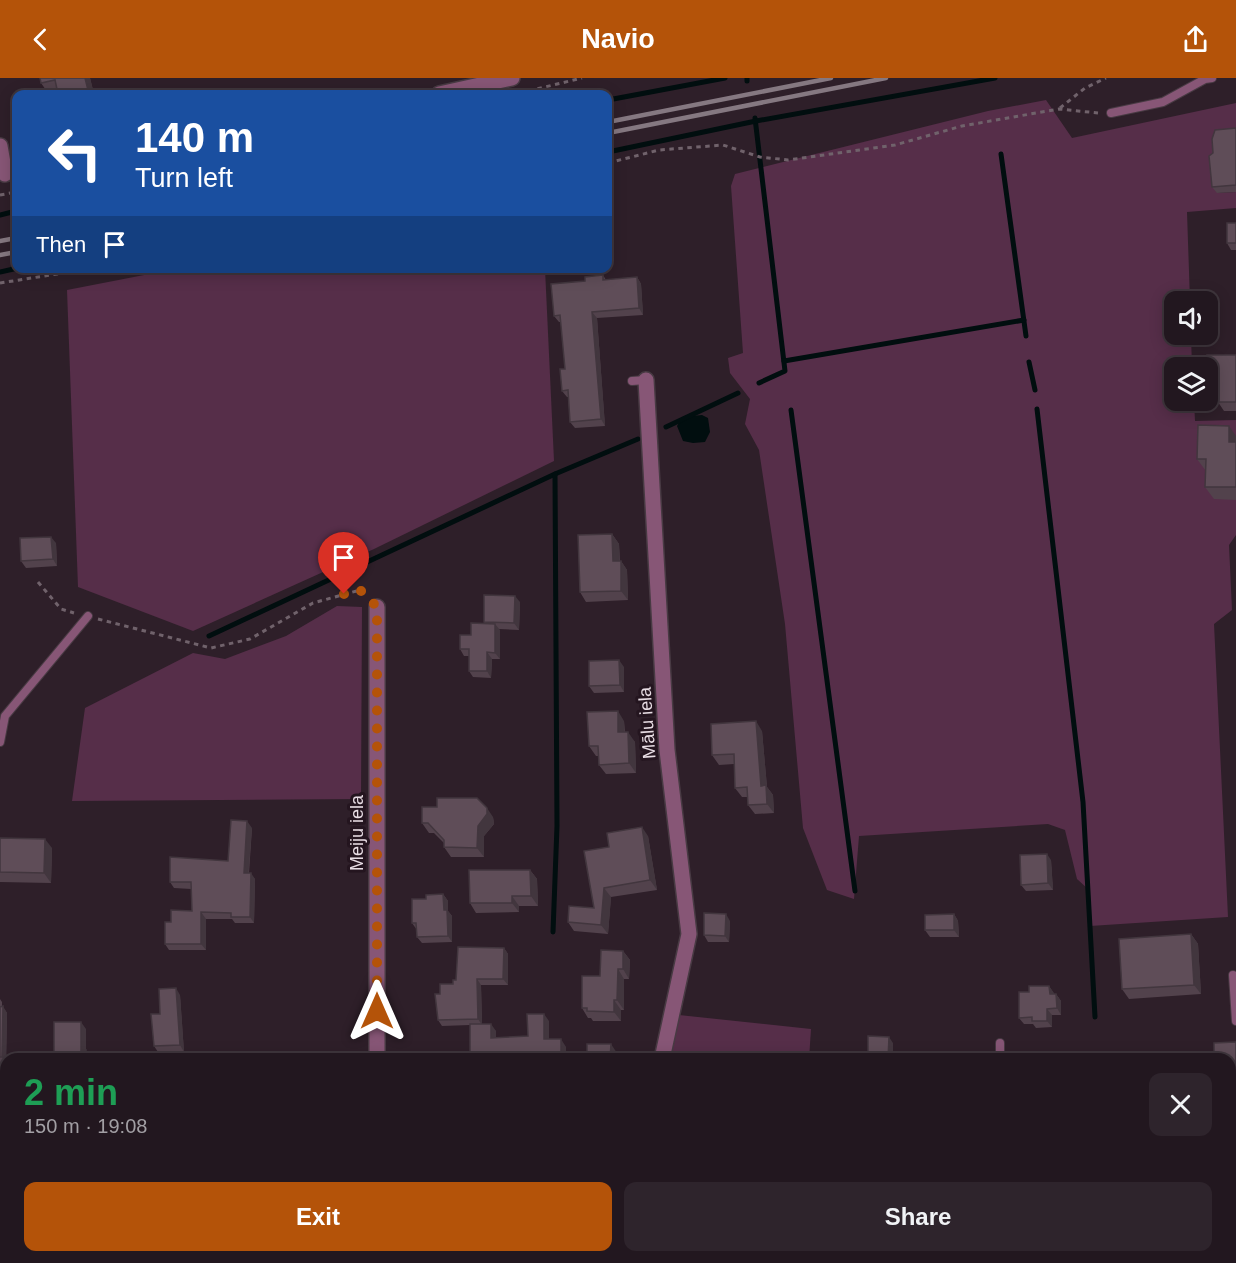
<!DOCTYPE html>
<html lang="en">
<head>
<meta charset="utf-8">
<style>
	:root { --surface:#22171f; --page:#2e242c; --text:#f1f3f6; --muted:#a29fa4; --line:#3f363d; --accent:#b45309 }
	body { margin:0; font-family:Helvetica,sans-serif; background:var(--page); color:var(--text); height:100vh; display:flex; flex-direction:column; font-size:22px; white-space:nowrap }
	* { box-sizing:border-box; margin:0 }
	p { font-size:20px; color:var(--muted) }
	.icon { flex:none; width:33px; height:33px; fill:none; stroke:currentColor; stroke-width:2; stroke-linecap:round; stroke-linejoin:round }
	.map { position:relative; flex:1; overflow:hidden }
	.side { position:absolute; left:0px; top:975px; width:1236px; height:210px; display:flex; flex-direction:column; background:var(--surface); border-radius:18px 18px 0 0; box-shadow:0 3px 15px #0003,0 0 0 2px var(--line) }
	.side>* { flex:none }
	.banner { position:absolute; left:12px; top:12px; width:600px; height:183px; border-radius:12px; box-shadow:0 3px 15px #0003,0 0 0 2px var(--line); background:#1a4fa0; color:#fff; overflow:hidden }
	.buttons { position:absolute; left:1164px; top:213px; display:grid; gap:12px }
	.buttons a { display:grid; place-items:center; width:54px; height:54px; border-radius:12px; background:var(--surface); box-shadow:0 3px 15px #0003,0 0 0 2px var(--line); font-size:30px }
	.pin { position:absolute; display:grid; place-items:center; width:51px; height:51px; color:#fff; margin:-62px -26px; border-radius:50% 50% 50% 0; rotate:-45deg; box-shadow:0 0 6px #0007 }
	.pin .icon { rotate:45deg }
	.me { position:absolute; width:66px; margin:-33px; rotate:0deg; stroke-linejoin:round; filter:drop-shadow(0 0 4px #0008) }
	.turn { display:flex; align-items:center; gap:21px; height:126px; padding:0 24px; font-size:27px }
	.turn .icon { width:78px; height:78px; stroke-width:2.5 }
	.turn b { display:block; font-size:42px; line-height:51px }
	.then { display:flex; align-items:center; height:57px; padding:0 24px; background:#0003; gap:12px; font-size:22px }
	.round { display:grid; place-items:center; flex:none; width:63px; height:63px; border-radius:12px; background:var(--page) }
	.overview { display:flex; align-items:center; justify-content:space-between; height:102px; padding:0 24px }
	h1 { font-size:36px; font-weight:800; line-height:45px; color:#1e9e55 }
	.button { display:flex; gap:12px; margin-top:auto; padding:12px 24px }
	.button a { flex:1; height:69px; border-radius:12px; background:var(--accent); color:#fff; font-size:24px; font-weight:800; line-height:69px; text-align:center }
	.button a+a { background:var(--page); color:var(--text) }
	header { display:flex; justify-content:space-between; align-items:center; height:78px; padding:0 24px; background:var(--accent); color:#fff; font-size:27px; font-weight:800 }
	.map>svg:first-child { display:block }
	.green { fill:#562e49 }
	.water { fill:#010e0f }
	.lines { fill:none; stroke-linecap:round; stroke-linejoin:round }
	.stream { stroke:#010e0f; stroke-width:5 }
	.lane-casing { stroke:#483a43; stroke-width:10 }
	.street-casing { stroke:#483a43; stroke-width:18 }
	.highway-casing { stroke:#483a43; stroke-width:21 }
	.path { stroke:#70626b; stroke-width:3; stroke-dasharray:4.5 4.5; stroke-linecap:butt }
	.lane { stroke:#875676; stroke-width:8 }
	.street { stroke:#875676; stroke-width:15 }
	.highway { stroke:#f7aedd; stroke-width:18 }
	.rail { stroke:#857881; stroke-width:4.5 }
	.wall { fill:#52424c }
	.shaded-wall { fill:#42363e }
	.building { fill:#5f4d58; stroke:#42363e; stroke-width:1.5 }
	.route { stroke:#b45309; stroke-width:10; stroke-dasharray:0 18 }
	.labels { text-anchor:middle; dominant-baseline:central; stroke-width:6; stroke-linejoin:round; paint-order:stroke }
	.street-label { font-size:18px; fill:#e8dde4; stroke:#24151f }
</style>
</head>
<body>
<header><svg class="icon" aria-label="back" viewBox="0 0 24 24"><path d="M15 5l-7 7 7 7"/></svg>Navio<svg class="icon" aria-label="share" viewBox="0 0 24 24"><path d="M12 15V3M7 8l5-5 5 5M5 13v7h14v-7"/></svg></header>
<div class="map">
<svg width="1236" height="1185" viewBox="0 0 1236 1185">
	<rect width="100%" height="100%" fill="#2e1f29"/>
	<!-- green -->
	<g class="green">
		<path d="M 1046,22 L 1072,60 L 1236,25 L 1236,57 L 1217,112 L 1217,115 L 1236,114 L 1236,130 L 1187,134 L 1190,223 L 1174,224 L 1174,256 L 1191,257 L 1192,289 L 1174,290 L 1174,322 L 1194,323 L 1195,343 L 1236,342 L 1236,457 L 1229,467 L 1232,532 L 1214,546 L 1228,839 L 1090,848 L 1088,811 L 1077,801 L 1065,752 L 1048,746 L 859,758 L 854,821 L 827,812 L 803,750 L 785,546 L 759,372 L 745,346 L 750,321 L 730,295 L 728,280 L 743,275 L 731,108 L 735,96 L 988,33 Z"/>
		<path d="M 175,191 L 545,191 L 554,383 L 374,471 L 193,553 L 78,509 L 67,212 Z"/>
		<path d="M 337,528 L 362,529 L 361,721 L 72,723 L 85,630 L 193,575 L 225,581 L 286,558 Z"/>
		<path d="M 679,937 L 811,951 L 809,981 L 670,981 Z"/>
		<path d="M 539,1179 L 684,1179 L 684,1185 L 466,1185 L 468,1183 Z"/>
		<path d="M 695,1179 L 925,1179 L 786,1185 L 694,1185 Z"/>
	</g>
	<!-- water -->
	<path class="water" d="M 702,337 L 708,340 L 710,354 L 705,364 L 693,365 L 683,363 L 677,348 L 682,339 Z"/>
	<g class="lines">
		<!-- stream -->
		<g class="stream">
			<path d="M 747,0 L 747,3"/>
			<path d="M 608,22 L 725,0"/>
			<path d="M 755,40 L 785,293 L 759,305"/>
			<path d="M 608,74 L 756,43 L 995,0"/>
			<path d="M 1001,76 L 1026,258"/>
			<path d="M 0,137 L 16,133"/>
			<path d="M 0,194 L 18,190"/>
			<path d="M 784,283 L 1024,242"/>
			<path d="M 1029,284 L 1035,312"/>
			<path d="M 1037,331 L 1083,724 L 1095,939"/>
			<path d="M 791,332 L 855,813"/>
			<path d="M 666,349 L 738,315"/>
			<path d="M 209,558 L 555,396 L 638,361"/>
			<path d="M 553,854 L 557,748 L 555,396"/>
		</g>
		<defs>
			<g id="lane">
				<path d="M 1111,35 L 1163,24 L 1205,1 L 1212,0"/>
				<path d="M 632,303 L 646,302"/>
				<path d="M 0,664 L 5,638 L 88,538"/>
				<path d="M 1233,897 L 1236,943"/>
				<path d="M 1000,965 L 1000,981"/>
				<path d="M 1230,1072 L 1236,1072"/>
				<path d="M 206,1179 L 206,1185"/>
				<path d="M 425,1179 L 428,1185"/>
				<path d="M 457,1185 L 459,1179"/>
			</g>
			<g id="street">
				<path d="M 439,16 L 512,0"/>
				<path d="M 0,68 L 5,96"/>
				<path d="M 646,302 L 667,672 L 689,856 L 662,981"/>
				<path d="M 377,981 L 377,529"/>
				<path d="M 0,1131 L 6,1131"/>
				<path d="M 689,1179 L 689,1185"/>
				<path d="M 943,1179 L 943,1185"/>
				<path d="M 1191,1179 L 1191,1185"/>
			</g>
			<g id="highway">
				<path d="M 1230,1130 L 1236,1130"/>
				<path d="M 0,1180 L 24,1179"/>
			</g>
		</defs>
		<!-- lane casing -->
		<use href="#lane" class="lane-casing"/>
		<!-- street casing -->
		<use href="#street" class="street-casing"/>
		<!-- highway casing -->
		<use href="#highway" class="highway-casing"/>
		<!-- path -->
		<g class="path">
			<path d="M 520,15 L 582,0"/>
			<path d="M 1060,30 L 1085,10 L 1106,0"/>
			<path d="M 608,85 L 659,72 L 723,67 L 760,79 L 788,82 L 895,67 L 962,48 L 1059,31 L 1098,35"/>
			<path d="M 0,117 L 16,114"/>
			<path d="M 0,205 L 57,196 L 76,190"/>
			<path d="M 38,504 L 61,531 L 74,535"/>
			<path d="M 98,541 L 211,570 L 250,561 L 313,525 L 360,512 L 365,517"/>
			<path d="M 1230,1176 L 1236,1176"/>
			<path d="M 958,1184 L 1152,1179"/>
		</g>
		<!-- lane -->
		<use href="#lane" class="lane"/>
		<!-- street -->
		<use href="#street" class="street"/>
		<!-- highway -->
		<use href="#highway" class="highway"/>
		<!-- rail -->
		<g class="rail">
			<path d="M 608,44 L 831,0"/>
			<path d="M 608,55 L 886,0"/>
			<path d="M 0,163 L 16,160"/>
			<path d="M 0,177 L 16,174"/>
		</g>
	</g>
	<!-- wall -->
	<g class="wall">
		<path d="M 40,0 L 90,0 L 94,16 L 58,16 L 57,13 L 48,15 L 41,5 Z"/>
		<path d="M 1236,50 L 1236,114 L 1217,115 L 1212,109 L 1213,75 Z"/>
		<path d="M 1236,145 L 1236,172 L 1231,172 L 1227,165 Z"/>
		<path d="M 603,197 L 606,202 L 637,199 L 641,206 L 643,237 L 597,240 L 605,348 L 575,350 L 570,344 L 568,319 L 567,319 L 562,313 L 565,291 L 561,244 L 559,244 L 554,238 L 585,203 Z"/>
		<path d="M 1207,277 L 1236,277 L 1236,333 L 1224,333 L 1218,324 L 1218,316 L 1213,316 L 1208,308 Z"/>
		<path d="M 1236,358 L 1236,422 L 1214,421 L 1205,409 L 1206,393 L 1197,381 Z"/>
		<path d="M 612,456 L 619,466 L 620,483 L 621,483 L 627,492 L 628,522 L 586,524 L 580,514 Z"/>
		<path d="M 56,465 L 57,488 L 26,490 L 21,483 Z"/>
		<path d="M 520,524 L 519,552 L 499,551 L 500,581 L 492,581 L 491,600 L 473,599 L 469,593 L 469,578 L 464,578 L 460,571 L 471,557 L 485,546 L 484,544 Z"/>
		<path d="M 624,589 L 624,614 L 594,615 L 589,608 Z"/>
		<path d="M 624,643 L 625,654 L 635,664 L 636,695 L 606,696 L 599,687 L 598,678 L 596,678 L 589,668 Z"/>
		<path d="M 762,653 L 767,709 L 773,717 L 774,735 L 755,736 L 748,727 L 748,719 L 742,719 L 735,710 L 734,686 L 719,687 L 712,677 Z"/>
		<path d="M 493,739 L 494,746 L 484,758 L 484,779 L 451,779 L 444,769 L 444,765 L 434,755 L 429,755 L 422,745 Z"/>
		<path d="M 252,750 L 249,795 L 255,801 L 254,845 L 235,845 L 232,841 L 206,841 L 206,872 L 169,872 L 165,866 L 171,844 L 192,833 L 191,811 L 174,810 L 170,804 L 228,783 Z"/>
		<path d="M 648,758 L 657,812 L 611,819 L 608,856 L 574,853 L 568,844 L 594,830 L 609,769 Z"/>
		<path d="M 0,760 L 52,770 L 51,805 L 0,804 Z"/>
		<path d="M 1051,782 L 1053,812 L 1026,813 L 1021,807 Z"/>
		<path d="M 530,792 L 537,801 L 538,828 L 519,828 L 519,834 L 476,835 L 470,825 Z"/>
		<path d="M 443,816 L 448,823 L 448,833 L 452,838 L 452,864 L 422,865 L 417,859 L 417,852 L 412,845 L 426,821 Z"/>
		<path d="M 954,836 L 958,843 L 959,859 L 930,859 L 925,852 Z"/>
		<path d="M 730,843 L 729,864 L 708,864 L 704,857 Z"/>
		<path d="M 1191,856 L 1198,866 L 1201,916 L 1129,921 L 1122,911 Z"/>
		<path d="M 504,870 L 508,876 L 508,907 L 481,907 L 482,946 L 496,953 L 496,960 L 528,958 L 549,943 L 549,961 L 566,969 L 566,981 L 474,981 L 470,975 L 470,947 L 442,948 L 438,942 L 440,916 L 456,902 Z"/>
		<path d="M 623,873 L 630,882 L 629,901 L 624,901 L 624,932 L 621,932 L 621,943 L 593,943 L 591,940 L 588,940 L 582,930 L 600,898 Z"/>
		<path d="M 1049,908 L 1054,916 L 1056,916 L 1061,923 L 1061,937 L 1052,937 L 1052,949 L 1036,950 L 1033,946 L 1024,946 L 1019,940 L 1029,914 Z"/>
		<path d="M 180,917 L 184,974 L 158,974 L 154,968 L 160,936 Z"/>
		<path d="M 0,921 L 2,924 L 2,928 L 7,935 L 6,985 L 0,985 Z"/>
		<path d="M 1236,964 L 1236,1021 L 1230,1021 L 1230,981 Z"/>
		<rect x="0" y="1070" width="6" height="24"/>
	</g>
	<!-- shaded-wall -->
	<g class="shaded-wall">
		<path d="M 85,0 L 90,0 L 94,16 L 89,16 Z"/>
		<path d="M 637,199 L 641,206 L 643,237 L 639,230 Z"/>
		<path d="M 592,234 L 597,240 L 605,348 L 601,341 Z"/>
		<path d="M 1229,348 L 1236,358 L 1236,374 L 1229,364 Z"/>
		<path d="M 612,456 L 619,466 L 620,492 L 613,483 Z"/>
		<path d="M 51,459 L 56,465 L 57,488 L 53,481 Z"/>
		<path d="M 621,483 L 627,492 L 628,522 L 621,513 Z"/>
		<path d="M 515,518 L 520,524 L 519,552 L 514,545 Z"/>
		<path d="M 495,546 L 500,552 L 500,581 L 495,575 Z"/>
		<path d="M 487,574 L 492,581 L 491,600 L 487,593 Z"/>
		<path d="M 619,582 L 624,589 L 624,614 L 620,607 Z"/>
		<path d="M 618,633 L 624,643 L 625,664 L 618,654 Z"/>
		<path d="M 756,643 L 762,653 L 767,709 L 773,717 L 774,735 L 767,726 L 761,708 Z"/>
		<path d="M 628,654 L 635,664 L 636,695 L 629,685 Z"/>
		<path d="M 487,730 L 493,739 L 494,746 L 484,758 L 484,779 L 477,770 L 478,748 Z"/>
		<path d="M 247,743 L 252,750 L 248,801 L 244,795 Z"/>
		<path d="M 642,749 L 648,758 L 657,812 L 650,802 Z"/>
		<path d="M 45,761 L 52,770 L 51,805 L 44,795 Z"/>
		<path d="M 1047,776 L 1051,782 L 1053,812 L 1048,805 Z"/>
		<path d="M 530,792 L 537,801 L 538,828 L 531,818 Z"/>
		<path d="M 251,795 L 255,801 L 254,845 L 250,839 Z"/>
		<path d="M 604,810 L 611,819 L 608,856 L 601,847 Z"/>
		<path d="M 443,816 L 448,823 L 448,833 L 452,838 L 452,864 L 448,858 L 444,832 Z"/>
		<path d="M 512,818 L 519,828 L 519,834 L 512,825 Z"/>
		<path d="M 201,834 L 206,841 L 206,872 L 201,866 Z"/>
		<path d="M 726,836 L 730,843 L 729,864 L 725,858 Z"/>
		<path d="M 954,836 L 958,843 L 959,859 L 954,852 Z"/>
		<path d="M 1191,856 L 1198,866 L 1201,916 L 1194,907 Z"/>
		<path d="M 504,870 L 508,876 L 508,907 L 503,901 Z"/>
		<path d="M 623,873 L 630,882 L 629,901 L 623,891 Z"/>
		<path d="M 618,891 L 624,901 L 624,932 L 617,922 Z"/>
		<path d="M 477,901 L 481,907 L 482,947 L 478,941 Z"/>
		<path d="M 1049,908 L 1054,915 L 1054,923 L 1050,916 Z"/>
		<path d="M 176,910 L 180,917 L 184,974 L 180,967 Z"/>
		<path d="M 1056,916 L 1061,923 L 1061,937 L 1057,930 Z"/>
		<path d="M 614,922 L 621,932 L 621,943 L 614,934 Z"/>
		<path d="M 3,928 L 7,935 L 6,985 L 2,979 Z"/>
		<path d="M 1047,931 L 1052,937 L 1052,949 L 1047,943 Z"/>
		<path d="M 544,936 L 549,943 L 549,969 L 544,961 Z"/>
		<path d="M 81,944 L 86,951 L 86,979 L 81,973 Z"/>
		<path d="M 491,946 L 496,953 L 496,967 L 491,960 Z"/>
		<path d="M 889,959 L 893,965 L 893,981 L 888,981 Z"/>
		<path d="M 561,961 L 566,969 L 566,981 L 561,981 Z"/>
		<path d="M 611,966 L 617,975 L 617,981 L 610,981 Z"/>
		<path d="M 86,972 L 90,979 L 90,981 L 86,981 Z"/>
	</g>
	<!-- building -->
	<g class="building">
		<path d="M 40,0 L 85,0 L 89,16 L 58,16 L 55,2 L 41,5 Z"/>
		<path d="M 1236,50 L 1236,107 L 1212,109 L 1209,78 L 1213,75 L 1212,61 L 1215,52 Z"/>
		<rect x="1227" y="145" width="9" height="20"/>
		<path d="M 603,197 L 603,202 L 637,199 L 639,230 L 592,234 L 601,341 L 570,344 L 568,312 L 562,313 L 560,291 L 565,291 L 560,237 L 554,238 L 551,206 L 585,203 L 585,199 Z"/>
		<path d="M 1207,277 L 1236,277 L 1236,324 L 1218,324 L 1218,307 L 1208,307 Z"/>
		<path d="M 1198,347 L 1229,348 L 1229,364 L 1236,364 L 1236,409 L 1205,409 L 1206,381 L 1197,381 Z"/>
		<path d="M 612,456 L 613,483 L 621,483 L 621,513 L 580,514 L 578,457 Z"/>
		<path d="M 51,459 L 53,481 L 21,483 L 20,460 Z"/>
		<path d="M 484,517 L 515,518 L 514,545 L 484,544 Z"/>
		<path d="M 471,545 L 495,546 L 495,575 L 487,574 L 487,593 L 469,593 L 469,571 L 460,571 L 460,557 L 471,557 Z"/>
		<path d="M 619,582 L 620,607 L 589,608 L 589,583 Z"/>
		<path d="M 618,633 L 618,654 L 628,654 L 629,685 L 599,687 L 598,668 L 589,668 L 587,634 Z"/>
		<path d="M 756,643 L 761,708 L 766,707 L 767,726 L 748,727 L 747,709 L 735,710 L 734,676 L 712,677 L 711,646 Z"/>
		<path d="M 437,720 L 477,720 L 487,730 L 487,736 L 478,748 L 477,770 L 444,769 L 444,762 L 428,745 L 422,745 L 422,729 L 437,729 Z"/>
		<path d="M 231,742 L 247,743 L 244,795 L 251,795 L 250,839 L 231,839 L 231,835 L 201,834 L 201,866 L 165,866 L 165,844 L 171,844 L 171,832 L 192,833 L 191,804 L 170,804 L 170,779 L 228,783 Z"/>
		<path d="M 642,749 L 650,802 L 604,810 L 601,847 L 568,844 L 569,828 L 594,830 L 584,773 L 609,769 L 607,755 Z"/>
		<path d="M 0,760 L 45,761 L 44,795 L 0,794 Z"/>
		<path d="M 1047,776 L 1048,805 L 1021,807 L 1020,777 Z"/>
		<path d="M 469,792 L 530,792 L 531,818 L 512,818 L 512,825 L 470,825 Z"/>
		<path d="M 443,816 L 444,832 L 447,832 L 448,858 L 417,859 L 416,845 L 412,845 L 412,821 L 426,821 L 426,817 Z"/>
		<path d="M 704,835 L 726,836 L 725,858 L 704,857 Z"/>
		<path d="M 954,836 L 954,852 L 925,852 L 925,837 Z"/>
		<path d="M 1191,856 L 1194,907 L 1122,911 L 1119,861 Z"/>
		<path d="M 458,869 L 504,870 L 503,901 L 477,901 L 478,941 L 438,942 L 435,916 L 440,916 L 440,906 L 453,906 L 453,902 L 456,902 Z"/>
		<path d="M 601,872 L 623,873 L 623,891 L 618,891 L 617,922 L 614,922 L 614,934 L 587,933 L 587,930 L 582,930 L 582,898 L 600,898 Z"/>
		<path d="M 1029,908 L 1049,908 L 1050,916 L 1056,916 L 1057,930 L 1047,931 L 1047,943 L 1032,943 L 1032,939 L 1019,940 L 1019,914 L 1029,914 Z"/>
		<path d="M 176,910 L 180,967 L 154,968 L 151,936 L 160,936 L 159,911 Z"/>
		<path d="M 3,928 L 2,979 L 0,979 L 0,929 Z"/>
		<path d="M 527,936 L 544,936 L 544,961 L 561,961 L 561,981 L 500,981 L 500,975 L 470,975 L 470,946 L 491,946 L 491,960 L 528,958 Z"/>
		<path d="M 54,944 L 81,944 L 81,973 L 86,972 L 86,981 L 54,981 Z"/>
		<path d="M 868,958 L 889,959 L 888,981 L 868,981 Z"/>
		<path d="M 1236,964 L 1236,1013 L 1230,1013 L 1230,981 L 1214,981 L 1214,965 Z"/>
		<path d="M 587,966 L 611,966 L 610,981 L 587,981 Z"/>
		<path d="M 0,1070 L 6,1070 L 6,1087 L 0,1088 Z"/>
	</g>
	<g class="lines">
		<!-- route -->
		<path class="route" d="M 344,516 L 360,512 L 377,529 L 377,933"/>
	</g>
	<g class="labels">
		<!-- street labels -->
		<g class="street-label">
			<text transform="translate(647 645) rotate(-94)">Mālu iela</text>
			<text transform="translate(357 755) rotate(-90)">Meiju iela</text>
		</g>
	</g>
</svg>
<div class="buttons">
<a><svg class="icon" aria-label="sound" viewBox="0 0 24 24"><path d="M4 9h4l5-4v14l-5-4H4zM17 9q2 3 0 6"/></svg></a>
<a><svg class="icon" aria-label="layers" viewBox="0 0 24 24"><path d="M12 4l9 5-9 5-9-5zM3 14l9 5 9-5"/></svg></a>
</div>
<div class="pin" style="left:344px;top:516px;background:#d93025"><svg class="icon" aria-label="arrive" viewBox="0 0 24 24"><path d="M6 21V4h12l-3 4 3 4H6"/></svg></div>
<svg class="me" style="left:377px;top:933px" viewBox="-20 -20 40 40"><path d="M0-17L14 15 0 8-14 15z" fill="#b45309" stroke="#fff" stroke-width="4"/></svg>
<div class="banner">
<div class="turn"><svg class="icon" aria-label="left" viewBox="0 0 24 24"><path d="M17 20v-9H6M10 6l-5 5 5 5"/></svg><div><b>140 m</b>Turn left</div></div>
<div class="then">Then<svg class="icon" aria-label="arrive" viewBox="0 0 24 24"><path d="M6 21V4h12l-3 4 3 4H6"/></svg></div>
</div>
<section class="side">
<div class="overview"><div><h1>2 min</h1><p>150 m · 19:08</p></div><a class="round"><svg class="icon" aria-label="close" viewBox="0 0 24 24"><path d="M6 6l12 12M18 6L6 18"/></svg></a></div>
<div class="button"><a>Exit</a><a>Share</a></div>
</section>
</div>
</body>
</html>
